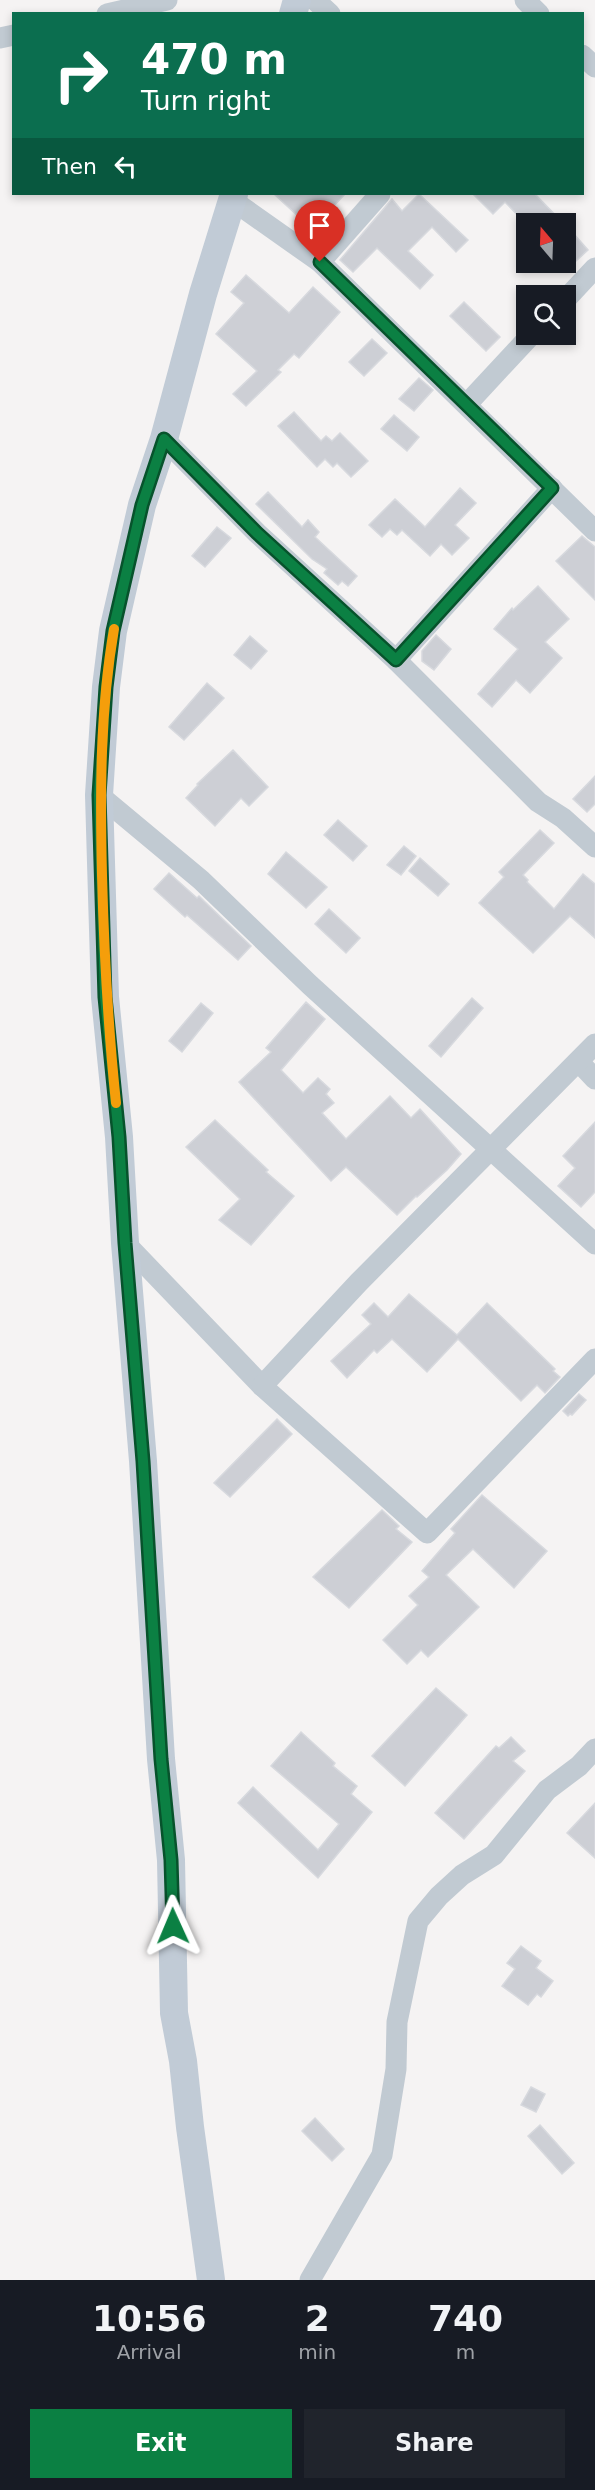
<!DOCTYPE html>
<html lang="en">
<head>
<meta charset="utf-8">
<style>
	:root { --surface:#171b24; --page:#20242c; --text:#f1f3f6; --muted:#9ea1a6; --accent:#0b8043 }
	body { margin:0; font-family:"DejaVu Sans",sans-serif; background:var(--page); color:var(--text); height:100vh; display:flex; flex-direction:column; font-size:22px; white-space:nowrap }
	* { box-sizing:border-box; margin:0 }
	p { font-size:20px; color:var(--muted) }
	.icon { flex:none; width:33px; height:33px; fill:none; stroke:currentColor; stroke-width:2; stroke-linecap:round; stroke-linejoin:round }
	.map { position:relative; height:2280px; overflow:hidden }
	.details { display:flex; flex-direction:column; background:var(--surface); flex:1 }
	.details>* { flex:none }
	.top-card { position:absolute; left:12px; top:12px; width:572px; height:183px; border-radius:0px; box-shadow:0 3px 9px #0003; background:#0b6e4f; color:#fff; overflow:hidden }
	.needle { width:39px; rotate:341deg }
	.tools { position:absolute; left:516px; top:213px; display:grid; gap:12px }
	.tools a { display:grid; place-items:center; width:60px; height:60px; border-radius:0px; background:var(--surface); box-shadow:0 3px 9px #0003; font-size:30px }
	.pin { position:absolute; display:grid; place-items:center; width:51px; height:51px; color:#fff; margin:-62px -26px; border-radius:50% 50% 50% 0; rotate:-45deg; box-shadow:0 0 6px #0007 }
	.pin .icon { rotate:45deg }
	.me { position:absolute; width:66px; margin:-33px; rotate:359deg; stroke-linejoin:round; filter:drop-shadow(0 0 4px #0008) }
	.turn { display:flex; align-items:center; gap:21px; height:126px; padding:0 30px; font-size:27px }
	.turn .icon { width:78px; height:78px; stroke-width:2.5 }
	.turn b { display:block; font-size:42px; line-height:51px }
	.then { display:flex; align-items:center; height:57px; padding:0 30px; background:#0003; gap:12px; font-size:22px }
	.eta { display:flex; justify-content:space-evenly; align-items:center; height:102px; text-align:center }
	.eta b { font-size:36px; font-weight:600; line-height:42px }
	.action { display:flex; gap:12px; margin-top:auto; padding:12px 30px }
	.action a { flex:1; height:69px; border-radius:0px; background:var(--accent); color:#fff; font-size:24px; font-weight:600; line-height:69px; text-align:center }
	.action a+a { background:var(--page); color:var(--text) }
	.map>svg:first-child { display:block }
	.building { fill:#cdcfd5; stroke:#d7d9de; stroke-width:1.5 }
	.lines { fill:none; stroke-linecap:round; stroke-linejoin:round }
	.minor { stroke:#c1cad2; stroke-width:21 }
	.secondary { stroke:#c1cbd6; stroke-width:28 }
	.route-casing { stroke:#07532c; stroke-width:15 }
	.route { stroke:#0b8043; stroke-width:10 }
	.slow { stroke:#f59e0b; stroke-width:10 }
</style>
</head>
<body>
<div class="map">
<svg width="595" height="2280" viewBox="0 0 595 2280">
	<rect width="100%" height="100%" fill="#f5f3f3"/>
	<!-- building -->
	<g class="building">
		<path d="M 274,194 L 345,194 L 312,229 Z"/>
		<path d="M 419,194 L 468,240 L 456,252 L 432,227 L 408,251 L 433,275 L 420,289 L 377,248 L 353,272 L 340,260 L 392,199 L 402,211 Z"/>
		<path d="M 473,194 L 535,194 L 564,224 L 526,224 L 505,202 L 493,214 Z"/>
		<path d="M 566,225 L 588,250 L 566,270 Z"/>
		<path d="M 246,275 L 289,313 L 313,287 L 340,312 L 299,358 L 294,354 L 278,370 L 281,372 L 246,406 L 233,394 L 257,371 L 216,334 L 244,303 L 231,292 Z"/>
		<path d="M 464,302 L 500,337 L 486,351 L 450,316 Z"/>
		<path d="M 372,339 L 387,353 L 364,376 L 349,362 Z"/>
		<path d="M 419,378 L 433,390 L 414,411 L 399,399 Z"/>
		<path d="M 294,412 L 321,441 L 326,436 L 332,441 L 340,433 L 368,461 L 351,477 L 337,463 L 333,467 L 325,459 L 317,467 L 278,426 Z"/>
		<path d="M 394,415 L 419,437 L 407,451 L 381,429 Z"/>
		<path d="M 460,488 L 476,503 L 455,525 L 469,538 L 452,555 L 441,544 L 430,556 L 402,530 L 397,535 L 390,529 L 382,537 L 369,525 L 395,499 L 425,527 Z"/>
		<path d="M 268,492 L 302,527 L 308,520 L 319,532 L 315,537 L 357,576 L 348,586 L 342,581 L 338,585 L 324,573 L 327,569 L 312,559 L 256,504 Z"/>
		<path d="M 217,527 L 231,538 L 205,567 L 192,556 Z"/>
		<path d="M 582,536 L 595,547 L 595,600 L 556,561 Z"/>
		<path d="M 538,586 L 569,619 L 545,642 L 562,658 L 530,693 L 516,680 L 492,707 L 478,694 L 518,649 L 494,629 L 512,608 L 513,610 Z"/>
		<path d="M 436,635 L 451,649 L 434,670 L 422,661 L 422,651 Z"/>
		<path d="M 250,636 L 267,651 L 251,669 L 234,655 Z"/>
		<path d="M 207,683 L 224,698 L 184,740 L 169,727 Z"/>
		<path d="M 233,750 L 268,787 L 249,806 L 241,798 L 215,826 L 186,798 L 198,785 L 197,784 Z"/>
		<path d="M 595,776 L 595,804 L 587,812 L 573,799 Z"/>
		<path d="M 338,820 L 367,846 L 353,861 L 324,835 Z"/>
		<path d="M 540,830 L 554,843 L 523,875 L 528,880 L 527,882 L 554,909 L 583,874 L 595,884 L 595,938 L 570,916 L 533,953 L 479,903 L 504,877 L 499,872 Z"/>
		<path d="M 404,846 L 416,856 L 401,875 L 387,865 Z"/>
		<path d="M 286,852 L 327,887 L 306,908 L 268,874 Z"/>
		<path d="M 420,858 L 449,884 L 438,896 L 409,871 Z"/>
		<path d="M 169,873 L 197,898 L 199,896 L 204,901 L 251,946 L 238,960 L 187,915 L 185,917 L 154,889 Z"/>
		<path d="M 329,909 L 360,938 L 346,953 L 315,924 Z"/>
		<path d="M 472,998 L 483,1008 L 441,1057 L 429,1046 Z"/>
		<path d="M 306,1002 L 325,1019 L 281,1070 L 303,1093 L 318,1078 L 330,1089 L 326,1094 L 334,1103 L 322,1113 L 346,1139 L 390,1096 L 411,1118 L 420,1109 L 461,1154 L 447,1170 L 417,1197 L 416,1196 L 397,1215 L 346,1167 L 331,1181 L 239,1082 L 271,1052 L 266,1048 Z"/>
		<path d="M 201,1003 L 213,1013 L 182,1052 L 169,1041 Z"/>
		<path d="M 215,1120 L 268,1170 L 266,1172 L 294,1196 L 251,1245 L 219,1220 L 240,1199 L 186,1147 Z"/>
		<path d="M 595,1122 L 595,1192 L 581,1207 L 558,1186 L 575,1168 L 563,1156 Z"/>
		<path d="M 409,1294 L 457,1335 L 487,1303 L 555,1369 L 553,1371 L 560,1377 L 545,1393 L 537,1385 L 521,1401 L 458,1339 L 427,1372 L 392,1339 L 377,1353 L 374,1350 L 347,1378 L 331,1361 L 371,1324 L 362,1315 L 374,1303 L 388,1317 Z"/>
		<path d="M 579,1394 L 586,1400 L 572,1415 L 570,1414 L 568,1416 L 563,1411 Z"/>
		<path d="M 277,1419 L 292,1434 L 230,1497 L 214,1483 Z"/>
		<path d="M 482,1495 L 547,1551 L 514,1588 L 473,1549 L 446,1575 L 479,1607 L 428,1657 L 421,1650 L 407,1664 L 383,1640 L 418,1605 L 409,1596 L 429,1577 L 422,1571 L 455,1533 L 451,1529 Z"/>
		<path d="M 382,1510 L 399,1526 L 396,1529 L 412,1542 L 349,1608 L 313,1577 Z"/>
		<path d="M 436,1688 L 467,1715 L 405,1786 L 372,1756 Z"/>
		<path d="M 301,1732 L 335,1763 L 333,1766 L 357,1786 L 351,1794 L 372,1812 L 318,1878 L 238,1803 L 253,1787 L 318,1850 L 339,1824 L 271,1766 Z"/>
		<path d="M 511,1737 L 525,1751 L 513,1761 L 525,1771 L 464,1839 L 435,1813 L 496,1746 L 499,1748 Z"/>
		<path d="M 595,1803 L 595,1858 L 567,1833 Z"/>
		<path d="M 521,1946 L 541,1961 L 536,1968 L 553,1981 L 541,1997 L 537,1994 L 528,2005 L 502,1986 L 515,1969 L 507,1963 Z"/>
		<path d="M 531,2087 L 545,2094 L 536,2112 L 521,2105 Z"/>
		<path d="M 315,2118 L 344,2149 L 332,2161 L 302,2131 Z"/>
		<path d="M 540,2125 L 574,2163 L 562,2174 L 528,2136 Z"/>
	</g>
	<g class="lines">
		<!-- minor -->
		<g class="minor">
			<path d="M 315,0 L 330,14"/>
			<path d="M 525,0 L 539,14"/>
			<path d="M 107,14 L 167,0"/>
			<path d="M 0,38 L 14,35"/>
			<path d="M 582,55 L 595,67"/>
			<path d="M 232,200 L 320,262 L 595,531"/>
			<path d="M 320,262 L 380,194"/>
			<path d="M 566,299 L 595,268"/>
			<path d="M 467,404 L 532,334"/>
			<path d="M 164,439 L 257,533 L 396,660 L 538,802 L 563,818 L 595,847"/>
			<path d="M 396,660 L 552,488"/>
			<path d="M 99,795 L 201,880 L 310,985 L 595,1244"/>
			<path d="M 579,1062 L 595,1079"/>
			<path d="M 125,1243 L 262,1386 L 427,1533 L 595,1359"/>
			<path d="M 262,1386 L 359,1282 L 595,1044"/>
			<path d="M 310,2280 L 382,2155 L 396,2069 L 397,2022 L 418,1921 L 439,1896 L 462,1875 L 494,1855 L 547,1790 L 579,1766 L 595,1749"/>
		</g>
		<!-- secondary -->
		<g class="secondary">
			<path d="M 293,14 L 297,0"/>
			<path d="M 211,2280 L 190,2127 L 183,2061 L 174,2013 L 171,1860 L 161,1759 L 143,1461 L 125,1243 L 119,1137 L 105,997 L 99,795 L 106,687 L 113,631 L 142,505 L 164,439 L 203,294 L 234,194"/>
		</g>
	</g>
	<g class="lines">
		<defs>
			<path id="route" d="M 173,1926 L 171,1860 L 161,1759 L 143,1461 L 125,1243 L 119,1137 L 105,997 L 99,795 L 106,687 L 113,631 L 142,505 L 164,439 L 257,533 L 396,660 L 552,488 L 320,262"/>
		</defs>
		<!-- route casing -->
		<use href="#route" class="route-casing"/>
		<!-- route -->
		<use href="#route" class="route"/>
		<!-- slow -->
		<path class="slow" d="M 114,629 C 100,710 100,793 102,875 C 104,951 108,1027 116,1103"/>
	</g>
</svg>
<div class="tools">
<a><svg class="needle" viewBox="-14 -14 28 28"><path d="M0-13l5 13h-10z" fill="#e53935"/><path d="M0 13l5-13h-10z" fill="#9ea1a6"/></svg></a>
<a><svg class="icon" aria-label="search" viewBox="0 0 24 24"><circle cx="10" cy="10" r="6"/><path d="M15 15l6 6"/></svg></a>
</div>
<div class="pin" style="left:320px;top:262px;background:#d93025"><svg class="icon" aria-label="arrive" viewBox="0 0 24 24"><path d="M6 21V4h12l-3 4 3 4H6"/></svg></div>
<svg class="me" style="left:173px;top:1926px" viewBox="-20 -20 40 40"><path d="M0-17L14 15 0 8-14 15z" fill="#0b8043" stroke="#fff" stroke-width="4"/></svg>
<div class="top-card">
<div class="turn"><svg class="icon" aria-label="right" viewBox="0 0 24 24"><path d="M7 20v-9h11M14 6l5 5-5 5"/></svg><div><b>470 m</b>Turn right</div></div>
<div class="then">Then<svg class="icon" aria-label="left" viewBox="0 0 24 24"><path d="M17 20v-9H6M10 6l-5 5 5 5"/></svg></div>
</div>
</div>
<section class="details">
<div class="eta">
<div><b>10:56</b><p>Arrival</p></div>
<div><b>2</b><p>min</p></div>
<div><b>740</b><p>m</p></div>
</div>
<div class="action"><a>Exit</a><a>Share</a></div>
</section>
</body>
</html>
